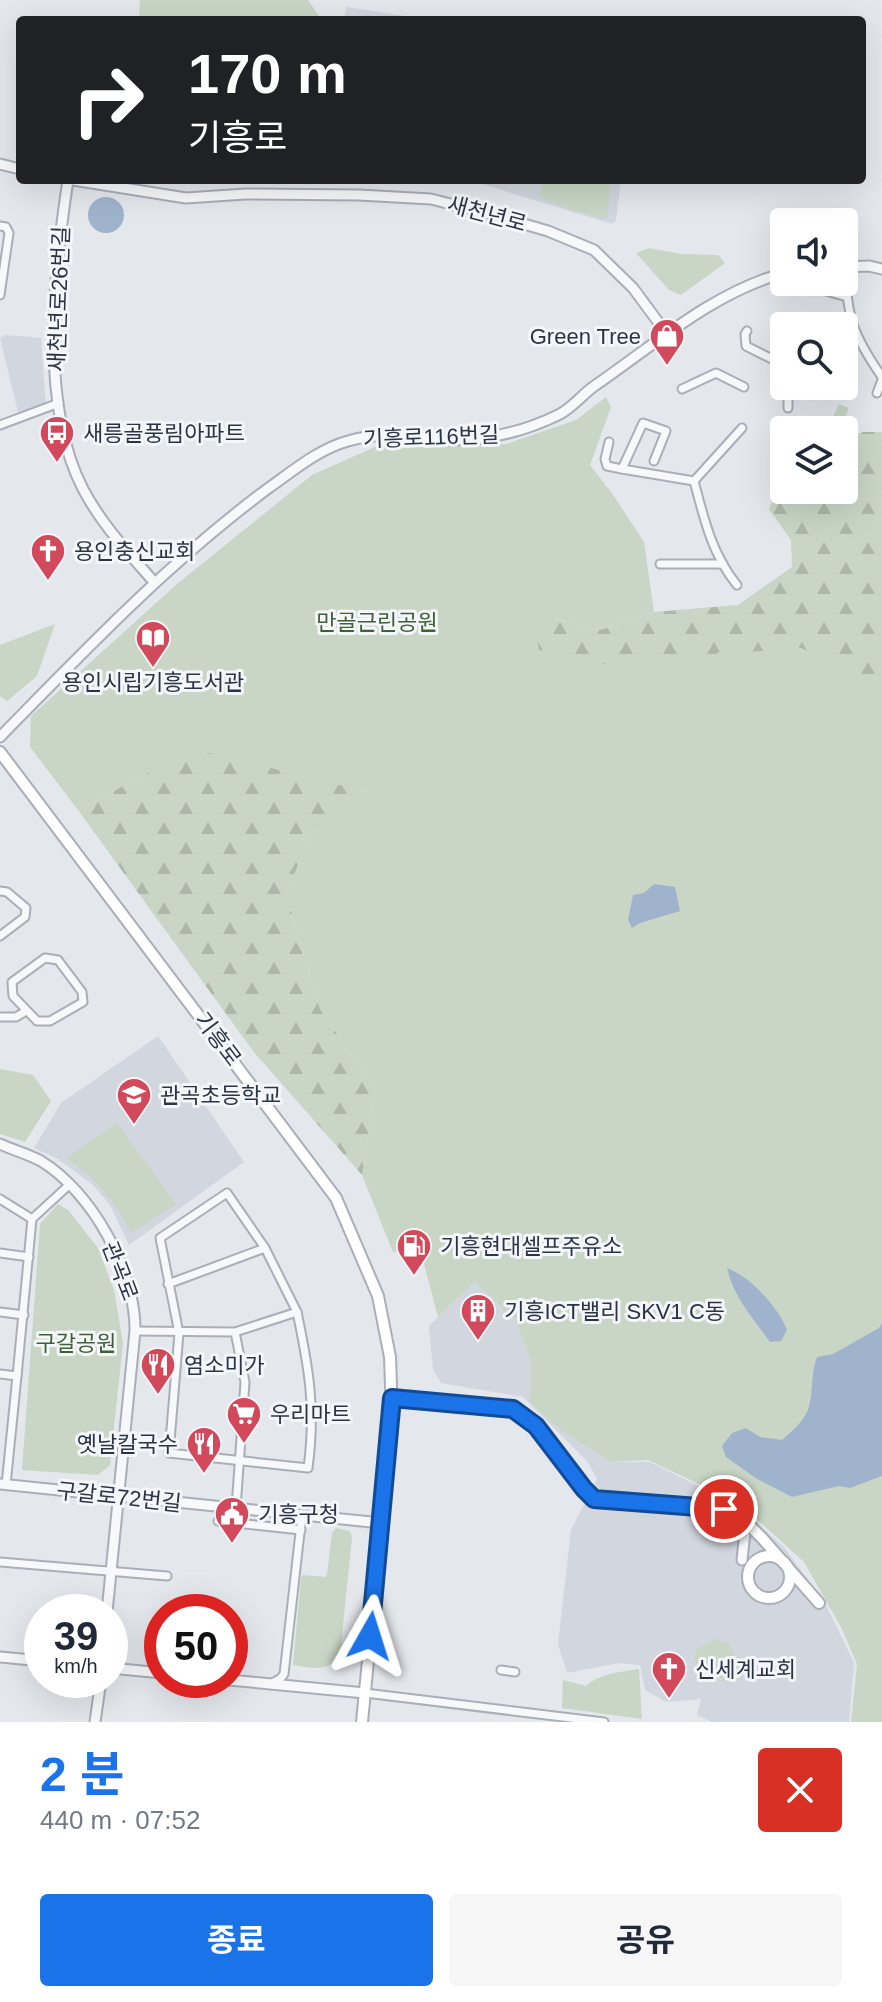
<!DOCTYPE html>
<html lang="ko">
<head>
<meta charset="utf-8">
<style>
	:root { --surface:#fff; --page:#f6f6f7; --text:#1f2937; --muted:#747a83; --accent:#1a73e8 }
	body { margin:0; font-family:Helvetica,"Noto Sans KR",sans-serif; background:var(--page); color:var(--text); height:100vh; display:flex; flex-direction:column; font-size:30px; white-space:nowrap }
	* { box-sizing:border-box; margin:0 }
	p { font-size:26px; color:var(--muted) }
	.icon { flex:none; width:44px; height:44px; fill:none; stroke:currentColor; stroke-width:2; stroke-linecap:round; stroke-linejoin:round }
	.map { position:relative; height:1722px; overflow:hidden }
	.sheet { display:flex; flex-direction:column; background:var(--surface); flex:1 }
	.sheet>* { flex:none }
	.hud { position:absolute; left:16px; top:16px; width:850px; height:168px; border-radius:8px; box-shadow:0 8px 32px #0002; background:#202124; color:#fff; overflow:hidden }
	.tools { position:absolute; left:770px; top:208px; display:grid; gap:16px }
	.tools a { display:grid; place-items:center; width:88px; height:88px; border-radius:8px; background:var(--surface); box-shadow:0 8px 32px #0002; font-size:40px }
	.speed { position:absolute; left:24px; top:1594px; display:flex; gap:16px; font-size:40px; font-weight:700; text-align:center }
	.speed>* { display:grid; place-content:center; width:104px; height:104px; border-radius:50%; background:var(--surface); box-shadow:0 8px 32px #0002; line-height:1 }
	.speed small { font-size:20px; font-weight:400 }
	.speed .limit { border:12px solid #d22; background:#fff; color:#111 }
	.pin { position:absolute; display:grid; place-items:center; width:68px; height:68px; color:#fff; margin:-34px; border:4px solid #fff; border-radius:50%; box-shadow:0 2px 8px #0007 }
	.me { position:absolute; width:88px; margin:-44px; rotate:6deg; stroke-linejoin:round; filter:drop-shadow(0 0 6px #0008) }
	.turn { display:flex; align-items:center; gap:28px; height:168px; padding:0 40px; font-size:36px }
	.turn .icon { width:104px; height:104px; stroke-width:2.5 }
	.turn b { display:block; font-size:56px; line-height:68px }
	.round { display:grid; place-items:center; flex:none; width:84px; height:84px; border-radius:8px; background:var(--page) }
	.head { display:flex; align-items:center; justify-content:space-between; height:136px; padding:0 40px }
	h1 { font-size:48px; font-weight:700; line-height:60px; color:var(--accent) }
	.primary-button { display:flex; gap:16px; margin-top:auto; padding:16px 40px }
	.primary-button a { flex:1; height:92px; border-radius:8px; background:var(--accent); color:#fff; font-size:32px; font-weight:700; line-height:92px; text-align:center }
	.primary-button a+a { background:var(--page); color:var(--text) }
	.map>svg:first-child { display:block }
	.built { fill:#d2d6de }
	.green { fill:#c9d6c5 }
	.forest { fill:url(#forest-firs) }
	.water { fill:#9fb4cc }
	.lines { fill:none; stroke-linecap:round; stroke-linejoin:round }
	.minor-casing { stroke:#a9aeb7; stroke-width:11 }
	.tertiary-casing { stroke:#a9aeb7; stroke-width:13 }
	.secondary-casing { stroke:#a9aeb7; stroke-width:14 }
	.minor { stroke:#f7f8fa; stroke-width:7 }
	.tertiary { stroke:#f7f8fa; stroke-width:9 }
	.secondary { stroke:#fff; stroke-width:10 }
	.route-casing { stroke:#114b97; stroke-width:20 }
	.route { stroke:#1a73e8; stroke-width:14 }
	.labels { text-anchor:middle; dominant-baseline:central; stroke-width:6; stroke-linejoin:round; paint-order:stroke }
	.street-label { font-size:22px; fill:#2b3445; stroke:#f4f6f9 }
	.poi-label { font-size:22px; fill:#2b3445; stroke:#f4f6f9; text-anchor:start }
	.park-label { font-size:22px; fill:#3f6138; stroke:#f4f6f9 }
</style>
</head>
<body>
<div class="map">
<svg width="882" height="1722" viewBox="0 0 882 1722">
	<defs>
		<pattern id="forest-firs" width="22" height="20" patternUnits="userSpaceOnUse" patternTransform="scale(2)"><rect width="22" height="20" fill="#c9d6c5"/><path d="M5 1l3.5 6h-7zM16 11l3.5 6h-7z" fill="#adb8ab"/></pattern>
	</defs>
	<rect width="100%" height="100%" fill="#e4e7ec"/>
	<!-- built -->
	<g class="built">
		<path d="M 346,7 L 432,20 L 344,20 Z"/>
		<path d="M 469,180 L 621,180 L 616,220 L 612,224 Z"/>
		<path d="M 6,335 L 41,338 L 46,406 L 18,412 L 0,338 Z"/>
		<path d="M 158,1036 L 244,1162 L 129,1245 L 110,1205 L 93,1185 L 58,1159 L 34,1148 L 61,1103 Z"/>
		<path d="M 475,1282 L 516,1321 L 531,1362 L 611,1462 L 650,1462 L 737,1505 L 784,1547 L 826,1605 L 854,1663 L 849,1722 L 712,1722 L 697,1715 L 701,1699 L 666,1702 L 645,1690 L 640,1665 L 619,1663 L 567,1673 L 558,1644 L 571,1530 L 597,1479 L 588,1462 L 523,1397 L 441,1383 L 433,1369 L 429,1326 Z"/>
	</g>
	<!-- green -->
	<g class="green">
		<path d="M 140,0 L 308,0 L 322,20 L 139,20 Z"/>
		<path d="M 542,180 L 611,180 L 607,219 L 572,210 L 540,197 Z"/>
		<path d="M 649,248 L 681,254 L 718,255 L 725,263 L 681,295 L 669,290 L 636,253 Z"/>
		<path d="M 606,397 L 611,407 L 590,465 L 614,496 L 644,542 L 654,612 L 600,630 L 555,619 L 539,650 L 811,631 L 882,659 L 882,1722 L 851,1722 L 857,1664 L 842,1629 L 804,1562 L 739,1503 L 648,1460 L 611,1462 L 562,1431 L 530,1402 L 531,1362 L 516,1321 L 475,1282 L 438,1317 L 419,1245 L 393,1252 L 362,1175 L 375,1088 L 320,1009 L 286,894 L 311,834 L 368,791 L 149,772 L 78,810 L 30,747 L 31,716 L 177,584 L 312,475 L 377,446 L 411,441 L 452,446 L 506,444 L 576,420 Z"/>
		<path d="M 839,404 L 849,408 L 845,418 L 855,424 L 849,435 L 844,437 L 844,430 L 828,428 Z"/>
		<path d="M 55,624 L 37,676 L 7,701 L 0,696 L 0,645 Z"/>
		<path d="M 0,1069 L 33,1075 L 51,1101 L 25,1142 L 0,1134 Z"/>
		<path d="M 117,1123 L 176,1204 L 131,1233 C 115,1201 96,1178 66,1158 Z"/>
		<path d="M 58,1204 L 68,1210 L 98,1248 L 114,1290 L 123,1343 L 110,1465 L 98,1475 L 22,1470 L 40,1224 Z"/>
		<path d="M 336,1528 L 350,1531 L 352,1537 L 340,1655 C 328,1673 312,1668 293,1665 L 301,1578 L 303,1575 L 325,1577 L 327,1575 L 332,1533 Z"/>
		<path d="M 715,1639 L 729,1644 L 741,1669 L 742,1678 L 730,1683 L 704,1671 L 693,1659 L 698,1648 Z"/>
		<path d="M 639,1669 L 642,1719 L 562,1708 L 563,1680 L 586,1686 C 600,1673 621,1672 639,1669 Z"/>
	</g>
	<!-- forest -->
	<g class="forest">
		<path d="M 863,432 L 882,432 L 882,679 L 866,676 L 801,648 L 746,652 L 728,645 L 711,658 L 605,664 L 539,650 L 535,628 L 555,619 L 600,630 L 654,612 L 738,605 L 792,567 L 791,540 L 769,509 L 779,486 L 784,481 L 784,490 L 844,490 L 844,441 Z"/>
		<path d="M 209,753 L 369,792 L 311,834 L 286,894 L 320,1009 L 375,1088 L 362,1175 L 253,1051 L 78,810 L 149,772 Z"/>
	</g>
	<!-- water -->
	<g class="water">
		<circle cx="106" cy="215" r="18"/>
		<path d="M 654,884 L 675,887 L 680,911 L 640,923 L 632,928 L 628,920 L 633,895 L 644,893 Z"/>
		<path d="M 727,1268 C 751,1277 778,1307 787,1330 L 781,1341 L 770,1342 C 753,1318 734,1298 727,1268 Z"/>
		<path d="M 882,1323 L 882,1476 L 850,1488 L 839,1486 L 792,1497 L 757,1479 L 726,1457 L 722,1446 L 732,1433 L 746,1428 L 760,1437 L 782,1440 C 792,1431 803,1422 808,1410 C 814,1393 810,1374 817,1357 L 833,1354 L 879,1328 Z"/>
	</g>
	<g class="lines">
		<defs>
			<g id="minor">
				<path d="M 0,226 L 6,227 L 9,233 L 0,295"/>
				<path d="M 845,267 C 847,318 853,335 882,377"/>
				<path d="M 812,287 L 847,297"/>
				<path d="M 747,331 L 745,334 L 746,346 L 784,365"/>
				<path d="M 777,341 L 784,345"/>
				<path d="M 682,389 L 716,373 L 744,387"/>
				<path d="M 877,393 L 882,380"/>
				<path d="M 788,408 L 788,397 L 793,386"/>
				<path d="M 0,425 L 59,403"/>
				<path d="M 609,442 L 605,459 L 607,466 L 622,469"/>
				<path d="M 654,461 L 666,431 L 643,423 L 622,469 L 694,481 L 742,428"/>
				<path d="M 694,481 C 704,519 712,554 737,585"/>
				<path d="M 660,564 L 723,564"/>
				<path d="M 0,891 L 7,892 L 26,908 L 25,917 L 0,936"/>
				<path d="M 45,958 L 58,960 L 82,992 L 83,1002 L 50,1021 L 37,1021 L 13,996 L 12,982 Z"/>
				<path d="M 0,1017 L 16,1017 L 26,1011"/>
				<path d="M 0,1199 L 32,1219"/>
				<path d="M 265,1248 L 297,1312"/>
				<path d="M 0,1253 L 29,1257"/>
				<path d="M 168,1284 L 265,1248 L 227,1193 L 160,1238 L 179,1333 L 169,1453 L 308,1468 C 316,1409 309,1369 297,1312 L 235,1332"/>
				<path d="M 0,1312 L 24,1315"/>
				<path d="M 135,1331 L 235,1332 L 245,1382 L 236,1508"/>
				<path d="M 0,1374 L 17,1376 L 32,1219 L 69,1185"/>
				<path d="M 6,1485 L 17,1376"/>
				<path d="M 218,1521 L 301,1530"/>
				<path d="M 0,1562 L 167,1576"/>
				<path d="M 161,1635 L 162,1664"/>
				<path d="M 501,1670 L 515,1672"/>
				<path d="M 270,1684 L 280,1679 L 284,1674 L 302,1515"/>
				<path d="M 365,1693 L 604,1722"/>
			</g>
			<g id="tertiary">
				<path d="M 0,164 L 20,169"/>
				<path d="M 68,180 C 54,272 39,404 83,489 C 102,525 128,552 154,582"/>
				<path d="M 73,180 L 186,198 L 245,194 L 359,195 L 431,199 L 493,215 L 548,231 L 594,250 L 633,288 L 667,334"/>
				<path d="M 844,267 L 869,266 L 882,269"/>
				<path d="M 0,737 C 86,649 171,560 270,487 C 294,470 319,449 348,441 C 368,435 393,434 414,436 C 424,437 434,440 444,440 C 484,441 524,432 560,414 C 573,407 582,395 593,387 C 653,346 713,292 784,273"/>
				<path d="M 0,1144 C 13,1150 28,1154 41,1161 C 92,1192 136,1272 135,1331 L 107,1612"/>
				<path d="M 0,1484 L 381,1523"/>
				<path d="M 742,1560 L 746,1522"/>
				<path d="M 0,1657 L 42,1661"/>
				<path d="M 110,1668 L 162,1673"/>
				<path d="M 229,1680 L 365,1693"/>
				<path d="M 95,1722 L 101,1680"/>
			</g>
			<g id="secondary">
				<path d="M 0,752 L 336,1198 L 378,1296 L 390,1357 L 392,1415 L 362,1722"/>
				<path d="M 392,1398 L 513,1409 L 536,1426 L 584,1489 L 594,1499 L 724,1509 L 746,1522 L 762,1538 L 819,1603"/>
				<circle cx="769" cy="1577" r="21"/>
			</g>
		</defs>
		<!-- minor casing -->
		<use href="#minor" class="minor-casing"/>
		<!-- tertiary casing -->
		<use href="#tertiary" class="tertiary-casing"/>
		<!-- secondary casing -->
		<use href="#secondary" class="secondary-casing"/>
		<!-- minor -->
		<use href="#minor" class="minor"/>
		<!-- tertiary -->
		<use href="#tertiary" class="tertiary"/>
		<!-- secondary -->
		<use href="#secondary" class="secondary"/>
	</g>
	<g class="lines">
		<defs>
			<path id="route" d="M 370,1636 L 392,1398 L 513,1409 L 536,1426 L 584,1489 L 594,1499 L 724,1509"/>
		</defs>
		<!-- route casing -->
		<use href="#route" class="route-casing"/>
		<!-- route -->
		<use href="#route" class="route"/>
	</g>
	<!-- icons -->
	<defs>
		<symbol id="shop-pin" viewBox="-11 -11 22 30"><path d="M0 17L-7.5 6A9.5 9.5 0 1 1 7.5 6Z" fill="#d1495b" stroke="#f4f6f9"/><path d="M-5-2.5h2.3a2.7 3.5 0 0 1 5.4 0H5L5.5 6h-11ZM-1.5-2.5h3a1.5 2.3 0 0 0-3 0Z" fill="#fff"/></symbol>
		<symbol id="bus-pin" viewBox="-11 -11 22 30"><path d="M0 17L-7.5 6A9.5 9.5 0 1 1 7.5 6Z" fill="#d1495b" stroke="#f4f6f9"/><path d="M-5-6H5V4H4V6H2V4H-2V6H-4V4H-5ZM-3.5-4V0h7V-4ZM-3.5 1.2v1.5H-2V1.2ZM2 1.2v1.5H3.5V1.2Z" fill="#fff"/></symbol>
		<symbol id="church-pin" viewBox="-11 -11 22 30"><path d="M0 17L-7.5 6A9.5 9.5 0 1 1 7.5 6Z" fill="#d1495b" stroke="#f4f6f9"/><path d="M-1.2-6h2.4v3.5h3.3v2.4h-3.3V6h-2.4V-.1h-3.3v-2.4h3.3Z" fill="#fff"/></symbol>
		<symbol id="library-pin" viewBox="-11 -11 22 30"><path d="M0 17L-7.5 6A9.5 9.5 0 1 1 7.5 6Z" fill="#d1495b" stroke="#f4f6f9"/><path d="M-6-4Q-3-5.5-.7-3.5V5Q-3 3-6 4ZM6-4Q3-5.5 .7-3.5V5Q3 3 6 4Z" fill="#fff"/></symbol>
		<symbol id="school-pin" viewBox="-11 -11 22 30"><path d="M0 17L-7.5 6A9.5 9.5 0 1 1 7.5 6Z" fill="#d1495b" stroke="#f4f6f9"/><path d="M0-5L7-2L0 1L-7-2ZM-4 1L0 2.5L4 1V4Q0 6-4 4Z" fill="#fff"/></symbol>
		<symbol id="fuel-pin" viewBox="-11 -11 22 30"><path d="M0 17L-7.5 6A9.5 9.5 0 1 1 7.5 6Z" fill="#d1495b" stroke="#f4f6f9"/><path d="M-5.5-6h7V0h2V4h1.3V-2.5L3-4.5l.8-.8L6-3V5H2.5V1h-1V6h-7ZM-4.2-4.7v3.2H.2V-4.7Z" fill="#fff"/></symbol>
		<symbol id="building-pin" viewBox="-11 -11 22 30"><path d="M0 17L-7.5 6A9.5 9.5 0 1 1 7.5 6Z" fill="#d1495b" stroke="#f4f6f9"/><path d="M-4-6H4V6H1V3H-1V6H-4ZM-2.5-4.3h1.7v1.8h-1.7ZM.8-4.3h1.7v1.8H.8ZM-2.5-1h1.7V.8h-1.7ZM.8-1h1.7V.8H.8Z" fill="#fff"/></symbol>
		<symbol id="restaurant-pin" viewBox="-11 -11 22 30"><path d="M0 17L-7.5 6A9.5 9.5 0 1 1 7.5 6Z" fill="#d1495b" stroke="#f4f6f9"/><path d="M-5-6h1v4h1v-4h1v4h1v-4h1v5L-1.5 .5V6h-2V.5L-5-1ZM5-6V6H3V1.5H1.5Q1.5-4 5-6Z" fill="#fff"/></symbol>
		<symbol id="supermarket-pin" viewBox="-11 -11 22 30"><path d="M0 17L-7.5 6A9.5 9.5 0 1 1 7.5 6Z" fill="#d1495b" stroke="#f4f6f9"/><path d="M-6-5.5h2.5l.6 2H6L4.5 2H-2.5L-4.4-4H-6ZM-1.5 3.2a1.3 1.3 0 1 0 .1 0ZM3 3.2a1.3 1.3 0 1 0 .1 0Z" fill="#fff"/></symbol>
		<symbol id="civic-pin" viewBox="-11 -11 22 30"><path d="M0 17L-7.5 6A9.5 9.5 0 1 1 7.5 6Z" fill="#d1495b" stroke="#f4f6f9"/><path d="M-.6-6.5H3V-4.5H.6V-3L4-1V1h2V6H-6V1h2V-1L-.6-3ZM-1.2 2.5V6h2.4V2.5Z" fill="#fff"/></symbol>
	</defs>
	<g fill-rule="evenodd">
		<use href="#shop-pin" x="647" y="316" width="40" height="54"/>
		<use href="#bus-pin" x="37" y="413" width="40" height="54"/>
		<use href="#church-pin" x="28" y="531" width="40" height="54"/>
		<use href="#library-pin" x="133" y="618" width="40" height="54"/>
		<use href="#school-pin" x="114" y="1075" width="40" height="54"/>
		<use href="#fuel-pin" x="394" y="1226" width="40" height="54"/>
		<use href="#building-pin" x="458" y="1291" width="40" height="54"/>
		<use href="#restaurant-pin" x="138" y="1345" width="40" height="54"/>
		<use href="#supermarket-pin" x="224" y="1394" width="40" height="54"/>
		<use href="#restaurant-pin" x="184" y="1424" width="40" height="54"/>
		<use href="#civic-pin" x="212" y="1494" width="40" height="54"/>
		<use href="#church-pin" x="649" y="1649" width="40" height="54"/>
	</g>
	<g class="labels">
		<!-- street labels -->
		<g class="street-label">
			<text transform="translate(487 214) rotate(15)">새천년로</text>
			<text transform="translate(59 299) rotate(-88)">새천년로26번길</text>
			<text transform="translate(431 437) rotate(-2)">기흥로116번길</text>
			<text transform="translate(218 1039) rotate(53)">기흥로</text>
			<text transform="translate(120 1271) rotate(69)">관곡로</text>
			<text transform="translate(119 1497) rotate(6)">구갈로72번길</text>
		</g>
		<!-- poi labels -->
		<g class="poi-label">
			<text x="641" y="336" text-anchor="end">Green Tree</text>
			<text x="83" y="433">새릉골풍림아파트</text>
			<text x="74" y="551">용인충신교회</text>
			<text x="153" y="682" text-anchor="middle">용인시립기흥도서관</text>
			<text x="160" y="1095">관곡초등학교</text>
			<text x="440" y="1246">기흥현대셀프주유소</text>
			<text x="504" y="1311">기흥ICT밸리 SKV1 C동</text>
			<text x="184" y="1365">염소미가</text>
			<text x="270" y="1414">우리마트</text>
			<text x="178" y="1444" text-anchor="end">옛날칼국수</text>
			<text x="258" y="1514">기흥구청</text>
			<text x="695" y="1669">신세계교회</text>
		</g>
		<!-- park labels -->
		<g class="park-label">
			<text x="377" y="622">만골근린공원</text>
			<text x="76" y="1343">구갈공원</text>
		</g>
	</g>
</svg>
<div class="tools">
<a><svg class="icon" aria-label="sound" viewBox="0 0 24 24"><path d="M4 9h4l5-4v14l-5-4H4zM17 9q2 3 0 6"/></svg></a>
<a><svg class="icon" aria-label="search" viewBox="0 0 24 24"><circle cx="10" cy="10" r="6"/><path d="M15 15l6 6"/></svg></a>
<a><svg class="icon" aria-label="layers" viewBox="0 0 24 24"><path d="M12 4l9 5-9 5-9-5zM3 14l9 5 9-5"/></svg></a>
</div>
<div class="speed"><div>39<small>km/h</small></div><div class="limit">50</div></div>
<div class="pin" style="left:724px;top:1509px;background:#d93025"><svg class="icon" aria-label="arrive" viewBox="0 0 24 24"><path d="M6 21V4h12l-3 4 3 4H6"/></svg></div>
<svg class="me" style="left:370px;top:1636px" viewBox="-20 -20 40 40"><path d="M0-17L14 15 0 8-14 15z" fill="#1a73e8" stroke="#fff" stroke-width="4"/></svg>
<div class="hud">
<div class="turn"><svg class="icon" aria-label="right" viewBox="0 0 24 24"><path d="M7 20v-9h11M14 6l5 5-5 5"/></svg><div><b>170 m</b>기흥로</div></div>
</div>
</div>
<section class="sheet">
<div class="head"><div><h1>2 분</h1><p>440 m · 07:52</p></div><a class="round" style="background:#d93025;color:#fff"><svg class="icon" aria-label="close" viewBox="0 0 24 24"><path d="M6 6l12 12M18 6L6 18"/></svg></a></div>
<div class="primary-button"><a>종료</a><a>공유</a></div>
</section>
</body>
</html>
